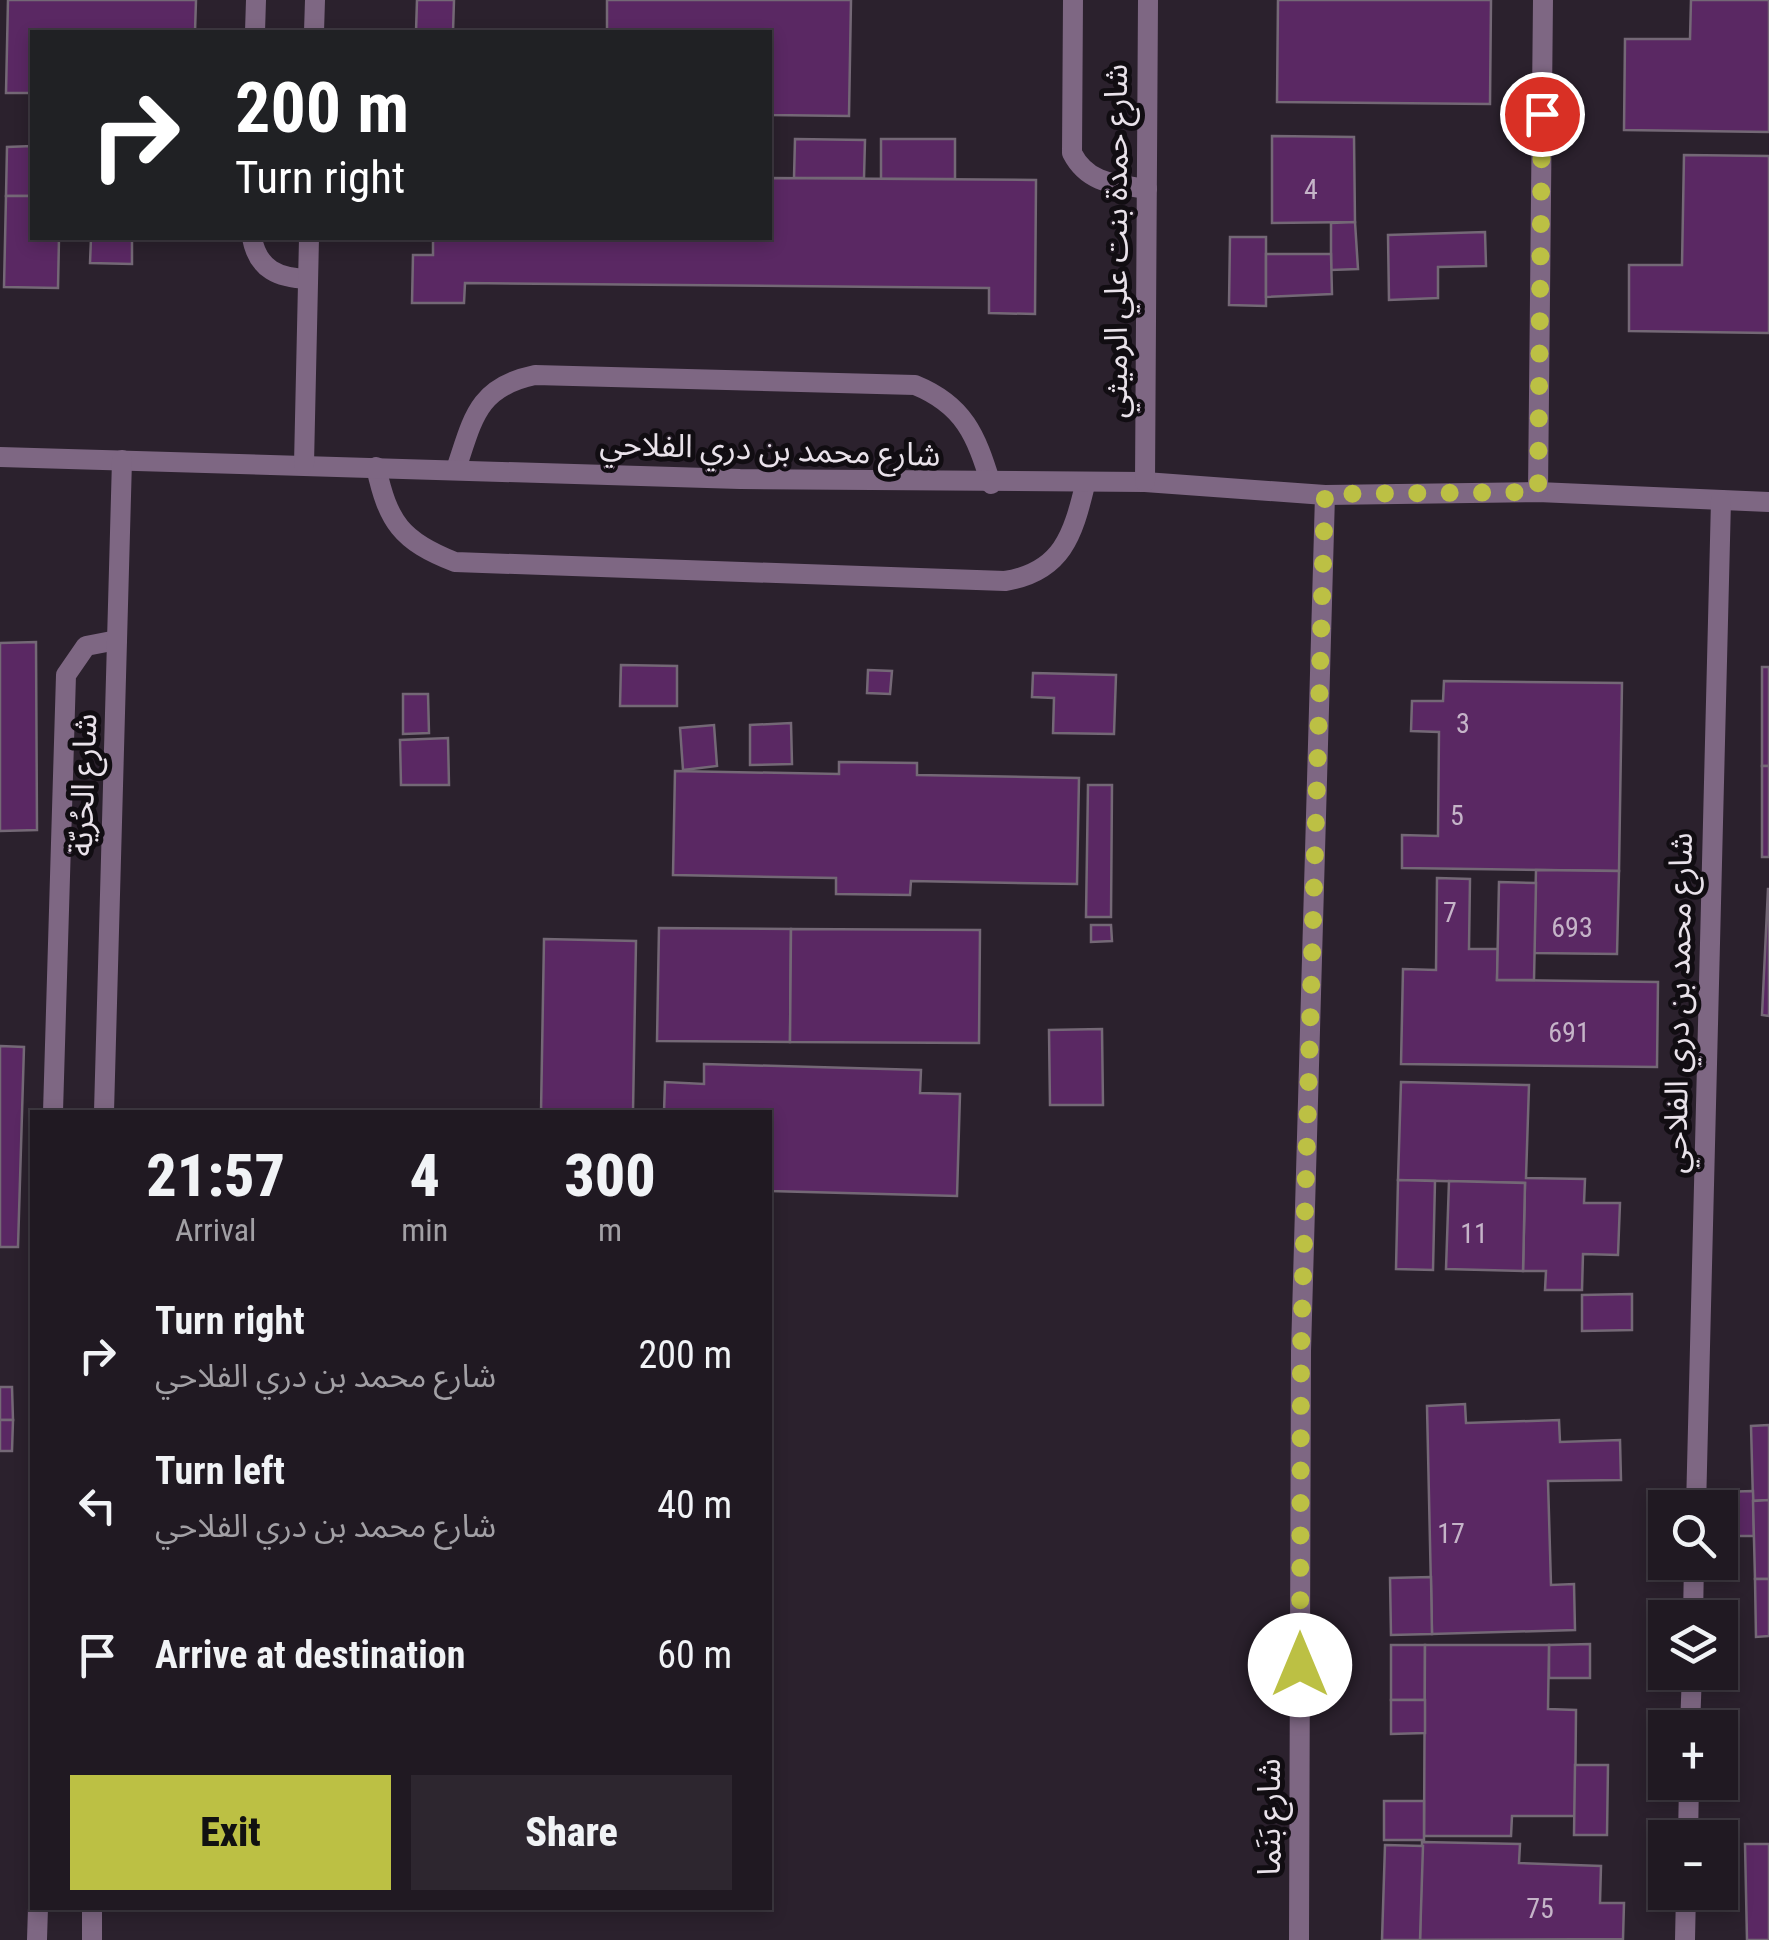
<!DOCTYPE html>
<html lang="en">
<head>
<meta charset="utf-8">
<style>
	:root { --surface:#201922; --page:#2d262f; --text:#f1f3f6; --muted:#a2a0a5; --line:#3d3840; --accent:#bcc044 }
	body { margin:0; font-family:"Roboto Condensed","Noto Sans Arabic",sans-serif; background:var(--page); color:var(--text); height:100vh; display:flex; flex-direction:column; font-size:38px; white-space:nowrap }
	* { box-sizing:border-box; margin:0 }
	p { font-size:32px; color:var(--muted) }
	.icon { flex:none; width:55px; height:55px; fill:none; stroke:currentColor; stroke-width:2; stroke-linecap:round; stroke-linejoin:round }
	.map { position:relative; flex:1; overflow:hidden }
	.sheet { position:absolute; left:30px; top:1110px; width:742px; height:800px; display:flex; flex-direction:column; background:var(--surface); border-radius:0px; box-shadow:0 5px 15px #0003,0 0 0 2px var(--line) }
	.sheet>* { flex:none }
	.top-card { position:absolute; left:30px; top:30px; width:742px; height:210px; border-radius:0px; box-shadow:0 5px 15px #0003,0 0 0 2px var(--line); background:#202124; color:#fff; overflow:hidden }
	.controls { position:absolute; left:1648px; top:1490px; display:grid; gap:20px }
	.controls a { display:grid; place-items:center; width:90px; height:90px; border-radius:0px; background:var(--surface); box-shadow:0 5px 15px #0003,0 0 0 2px var(--line); font-size:50px }
	.pin { position:absolute; display:grid; place-items:center; width:85px; height:85px; color:#fff; margin:-42px; border:5px solid #fff; border-radius:50%; box-shadow:0 2px 10px #0007 }
	.me { position:absolute; width:110px; margin:-55px; rotate:0deg; stroke-linejoin:round; filter:drop-shadow(0 0 8px #0008) }
	.turn { display:flex; align-items:center; gap:35px; height:210px; padding:0 40px; font-size:45px }
	.turn .icon { width:130px; height:130px; stroke-width:2.5 }
	.turn b { display:block; font-size:70px; line-height:85px }
	.eta { display:flex; justify-content:space-evenly; align-items:center; height:170px; text-align:center }
	.eta b { font-size:60px; font-weight:800; line-height:70px }
	.cta { display:flex; gap:20px; margin-top:auto; padding:20px 40px }
	.cta a { flex:1; height:115px; border-radius:0px; background:var(--accent); color:#111; font-size:40px; font-weight:800; line-height:115px; text-align:center }
	.cta a+a { background:var(--page); color:var(--text) }
	ul { padding:0; list-style:none }
	li { display:flex; align-items:center; gap:30px; height:150px; padding:0 40px }
	li div { flex:1 }
	li b { display:block; font-size:38px }
	li em { font-style:normal }
	.map>svg:first-child { display:block }
	.building { fill:#5a2863; stroke:#746876; stroke-width:2.5 }
	.lines { fill:none; stroke-linecap:round; stroke-linejoin:round }
	.service { stroke:#7e6783; stroke-width:20 }
	.minor { stroke:#7e6783; stroke-width:20 }
	.route { stroke:#bcc044; stroke-width:18; stroke-dasharray:0 32.4 }
	.labels { text-anchor:middle; dominant-baseline:central; stroke-width:10; stroke-linejoin:round; paint-order:stroke }
	.number-label { font-size:28px; fill:#c5b4c8 }
	.street-label { font-size:32px; fill:#e9e2ea; stroke:#110d12 }
</style>
</head>
<body>
<div class="map">
<svg width="1769" height="1940" viewBox="0 0 1769 1940">
	<rect width="100%" height="100%" fill="#2b212d"/>
	<!-- building -->
	<g class="building">
		<path d="M 8,0 L 196,0 L 195,32 L 32,32 L 32,93 L 6,93 Z"/>
		<path d="M 417,0 L 454,0 L 453,32 L 416,32 Z"/>
		<path d="M 607,0 L 851,0 L 849,116 L 770,115 L 770,32 L 607,32 Z"/>
		<path d="M 1278,0 L 1491,0 L 1490,104 L 1277,102 Z"/>
		<path d="M 1691,0 L 1769,0 L 1769,132 L 1624,130 L 1625,39 L 1690,39 Z"/>
		<path d="M 1272,136 L 1354,137 L 1355,222 L 1272,223 Z"/>
		<path d="M 795,139 L 865,140 L 864,178 L 794,178 Z"/>
		<rect x="881" y="139" width="74" height="40"/>
		<path d="M 32,146 L 32,196 L 6,196 L 7,147 Z"/>
		<path d="M 1684,155 L 1769,156 L 1769,333 L 1629,331 L 1629,265 L 1682,265 Z"/>
		<path d="M 770,178 L 1036,180 L 1035,314 L 989,313 L 989,288 L 465,283 L 464,303 L 412,303 L 413,255 L 433,255 L 433,238 L 770,238 Z"/>
		<path d="M 6,196 L 32,196 L 32,238 L 59,238 L 58,288 L 4,287 Z"/>
		<path d="M 1355,222 L 1358,269 L 1331,270 L 1331,223 Z"/>
		<path d="M 1485,232 L 1486,266 L 1438,267 L 1438,298 L 1389,300 L 1388,235 Z"/>
		<path d="M 1230,237 L 1266,237 L 1266,306 L 1229,305 Z"/>
		<path d="M 91,238 L 132,238 L 132,264 L 90,263 Z"/>
		<path d="M 1266,254 L 1331,254 L 1332,294 L 1266,297 Z"/>
		<path d="M 36,642 L 37,830 L 0,831 L 0,643 Z"/>
		<path d="M 621,665 L 677,666 L 677,706 L 620,706 Z"/>
		<rect x="1762" y="667" width="7" height="99"/>
		<path d="M 868,670 L 892,671 L 890,694 L 867,693 Z"/>
		<path d="M 1033,673 L 1116,675 L 1114,734 L 1053,733 L 1054,698 L 1032,697 Z"/>
		<path d="M 1444,681 L 1622,683 L 1619,871 L 1402,868 L 1402,835 L 1438,836 L 1439,732 L 1411,731 L 1412,701 L 1443,701 Z"/>
		<path d="M 403,694 L 428,694 L 429,733 L 403,734 Z"/>
		<path d="M 791,723 L 792,764 L 750,765 L 750,725 Z"/>
		<path d="M 714,725 L 717,766 L 683,770 L 680,728 Z"/>
		<path d="M 448,738 L 449,785 L 401,785 L 400,740 Z"/>
		<path d="M 839,762 L 917,763 L 917,775 L 1079,778 L 1077,884 L 911,881 L 910,895 L 836,894 L 836,878 L 673,875 L 675,771 L 839,774 Z"/>
		<rect x="1762" y="766" width="7" height="91"/>
		<path d="M 1088,785 L 1112,785 L 1111,917 L 1086,917 Z"/>
		<path d="M 1536,870 L 1619,871 L 1617,954 L 1534,953 Z"/>
		<path d="M 1437,878 L 1470,879 L 1469,949 L 1498,949 L 1497,980 L 1658,982 L 1657,1067 L 1401,1064 L 1403,969 L 1436,970 Z"/>
		<path d="M 1499,882 L 1536,883 L 1534,980 L 1497,980 Z"/>
		<path d="M 1768,889 L 1769,889 L 1769,1016 L 1762,1015 Z"/>
		<path d="M 1091,925 L 1111,925 L 1112,941 L 1091,942 Z"/>
		<path d="M 659,928 L 791,929 L 790,1042 L 657,1041 Z"/>
		<path d="M 791,929 L 980,930 L 979,1043 L 790,1042 Z"/>
		<path d="M 544,939 L 636,941 L 633,1112 L 541,1112 Z"/>
		<path d="M 1102,1029 L 1103,1105 L 1050,1105 L 1049,1030 Z"/>
		<path d="M 0,1046 L 24,1047 L 18,1247 L 0,1247 Z"/>
		<path d="M 704,1064 L 921,1070 L 920,1093 L 960,1094 L 957,1196 L 770,1191 L 770,1112 L 664,1112 L 665,1082 L 704,1084 Z"/>
		<path d="M 1401,1082 L 1529,1085 L 1526,1178 L 1585,1179 L 1584,1203 L 1620,1203 L 1618,1255 L 1583,1254 L 1582,1290 L 1545,1290 L 1546,1271 L 1523,1271 L 1525,1183 L 1398,1180 Z"/>
		<path d="M 1398,1180 L 1435,1181 L 1433,1270 L 1396,1269 Z"/>
		<path d="M 1449,1181 L 1525,1183 L 1523,1271 L 1446,1269 Z"/>
		<path d="M 1632,1294 L 1632,1330 L 1582,1331 L 1582,1295 Z"/>
		<path d="M 0,1387 L 12,1387 L 13,1420 L 0,1420 Z"/>
		<path d="M 1465,1404 L 1466,1423 L 1559,1420 L 1560,1442 L 1620,1440 L 1621,1480 L 1548,1481 L 1551,1585 L 1574,1584 L 1575,1630 L 1432,1634 L 1427,1406 Z"/>
		<path d="M 0,1420 L 13,1420 L 12,1451 L 0,1451 Z"/>
		<path d="M 1769,1425 L 1769,1500 L 1753,1501 L 1751,1426 Z"/>
		<path d="M 1753,1491 L 1754,1536 L 1720,1536 L 1719,1492 Z"/>
		<path d="M 1769,1500 L 1769,1579 L 1755,1579 L 1753,1501 Z"/>
		<path d="M 1431,1577 L 1432,1634 L 1391,1635 L 1390,1578 Z"/>
		<path d="M 1755,1579 L 1769,1579 L 1769,1636 L 1756,1637 Z"/>
		<path d="M 1590,1644 L 1590,1678 L 1549,1678 L 1549,1645 Z"/>
		<rect x="1391" y="1645" width="34" height="55"/>
		<path d="M 1425,1645 L 1549,1645 L 1548,1709 L 1576,1710 L 1575,1816 L 1512,1816 L 1511,1836 L 1424,1836 Z"/>
		<path d="M 1391,1700 L 1425,1700 L 1425,1733 L 1391,1734 Z"/>
		<path d="M 1575,1765 L 1608,1765 L 1607,1835 L 1574,1835 Z"/>
		<rect x="1384" y="1801" width="40" height="39"/>
		<path d="M 1422,1842 L 1520,1844 L 1519,1863 L 1601,1866 L 1600,1903 L 1624,1903 L 1623,1939 L 1420,1940 Z"/>
		<path d="M 1745,1844 L 1769,1844 L 1769,1940 L 1747,1940 Z"/>
		<path d="M 1385,1845 L 1423,1846 L 1420,1940 L 1382,1940 Z"/>
	</g>
	<g class="lines">
		<!-- service -->
		<g class="service">
			<path d="M 1073,0 L 1072,153 C 1088,184 1115,184 1147,189"/>
			<path d="M 255,32 L 256,0"/>
			<path d="M 252,238 C 258,270 279,278 308,279"/>
			<path d="M 376,467 C 388,522 401,541 455,562 L 1005,581 C 1062,572 1073,535 1085,485"/>
			<path d="M 456,469 C 473,419 477,387 535,375 L 915,385 C 964,405 976,435 991,484"/>
			<path d="M 53,1112 L 66,675 L 86,646 L 117,640"/>
			<path d="M 37,1940 L 38,1908"/>
		</g>
		<!-- minor -->
		<g class="minor">
			<path d="M 314,32 L 315,0"/>
			<path d="M 0,457 L 740,479 L 1145,482 L 1325,495 L 1538,492 L 1769,502"/>
			<path d="M 304,464 L 309,238"/>
			<path d="M 1145,482 L 1148,0"/>
			<path d="M 1538,492 L 1543,0"/>
			<path d="M 104,1112 L 122,460"/>
			<path d="M 1696,1508 L 1721,500"/>
			<path d="M 1693,1618 L 1694,1562"/>
			<path d="M 1690,1728 L 1692,1672"/>
			<path d="M 1688,1838 L 1689,1782"/>
			<path d="M 92,1940 L 92,1908"/>
			<path d="M 1299,1940 L 1301,1351 L 1325,495"/>
			<path d="M 1685,1940 L 1686,1892"/>
		</g>
	</g>
	<g class="lines">
		<!-- route -->
		<path class="route" d="M 1300,1665 L 1301,1351 L 1325,494 L 1538,492 L 1542,114"/>
	</g>
	<g class="labels">
		<!-- number labels -->
		<g class="number-label">
			<text x="1311" y="189">4</text>
			<text x="1463" y="723">3</text>
			<text x="1457" y="815">5</text>
			<text x="1450" y="912">7</text>
			<text x="1572" y="927">693</text>
			<text x="1569" y="1032">691</text>
			<text x="1474" y="1233">11</text>
			<text x="1451" y="1533">17</text>
			<text x="1540" y="1908">75</text>
		</g>
		<!-- street labels -->
		<g class="street-label">
			<text transform="translate(1116 241) rotate(-90)">شارع حمدة بنت علي الرميثي</text>
			<text transform="translate(770 449) rotate(2)">شارع محمد بن دري الفلاحي</text>
			<text transform="translate(83 785) rotate(-88)">شارع الحُريّة</text>
			<text transform="translate(1678 1003) rotate(-89)">شارع محمد بن دري الفلاحي</text>
			<text transform="translate(1269 1817) rotate(-90)">شارع بَنَما</text>
		</g>
	</g>
</svg>
<div class="controls">
<a><svg class="icon" aria-label="search" viewBox="0 0 24 24"><circle cx="10" cy="10" r="6"/><path d="M15 15l6 6"/></svg></a>
<a><svg class="icon" aria-label="layers" viewBox="0 0 24 24"><path d="M12 4l9 5-9 5-9-5zM3 14l9 5 9-5"/></svg></a>
<a>+</a>
<a>−</a>
</div>
<div class="pin" style="left:1542px;top:114px;background:#d93025"><svg class="icon" aria-label="arrive" viewBox="0 0 24 24"><path d="M6 21V4h12l-3 4 3 4H6"/></svg></div>
<svg class="me" style="left:1300px;top:1665px" viewBox="-20 -20 40 40"><circle r="19" fill="#fff"/><path d="M0-13L10 11 0 6-10 11z" fill="#bcc044"/></svg>
<div class="top-card">
<div class="turn"><svg class="icon" aria-label="right" viewBox="0 0 24 24"><path d="M7 20v-9h11M14 6l5 5-5 5"/></svg><div><b>200 m</b>Turn right</div></div>
</div>
<section class="sheet">
<div class="eta">
<div><b>21:57</b><p>Arrival</p></div>
<div><b>4</b><p>min</p></div>
<div><b>300</b><p>m</p></div>
</div>
<ul>
<li><svg class="icon" aria-label="right" viewBox="0 0 24 24"><path d="M7 20v-9h11M14 6l5 5-5 5"/></svg><div><b>Turn right</b><p>شارع محمد بن دري الفلاحي</p></div><em>200 m</em></li>
<li><svg class="icon" aria-label="left" viewBox="0 0 24 24"><path d="M17 20v-9H6M10 6l-5 5 5 5"/></svg><div><b>Turn left</b><p>شارع محمد بن دري الفلاحي</p></div><em>40 m</em></li>
<li><svg class="icon" aria-label="arrive" viewBox="0 0 24 24"><path d="M6 21V4h12l-3 4 3 4H6"/></svg><div><b>Arrive at destination</b></div><em>60 m</em></li>
</ul>
<div class="cta"><a>Exit</a><a>Share</a></div>
</section>
</div>
</body>
</html>
